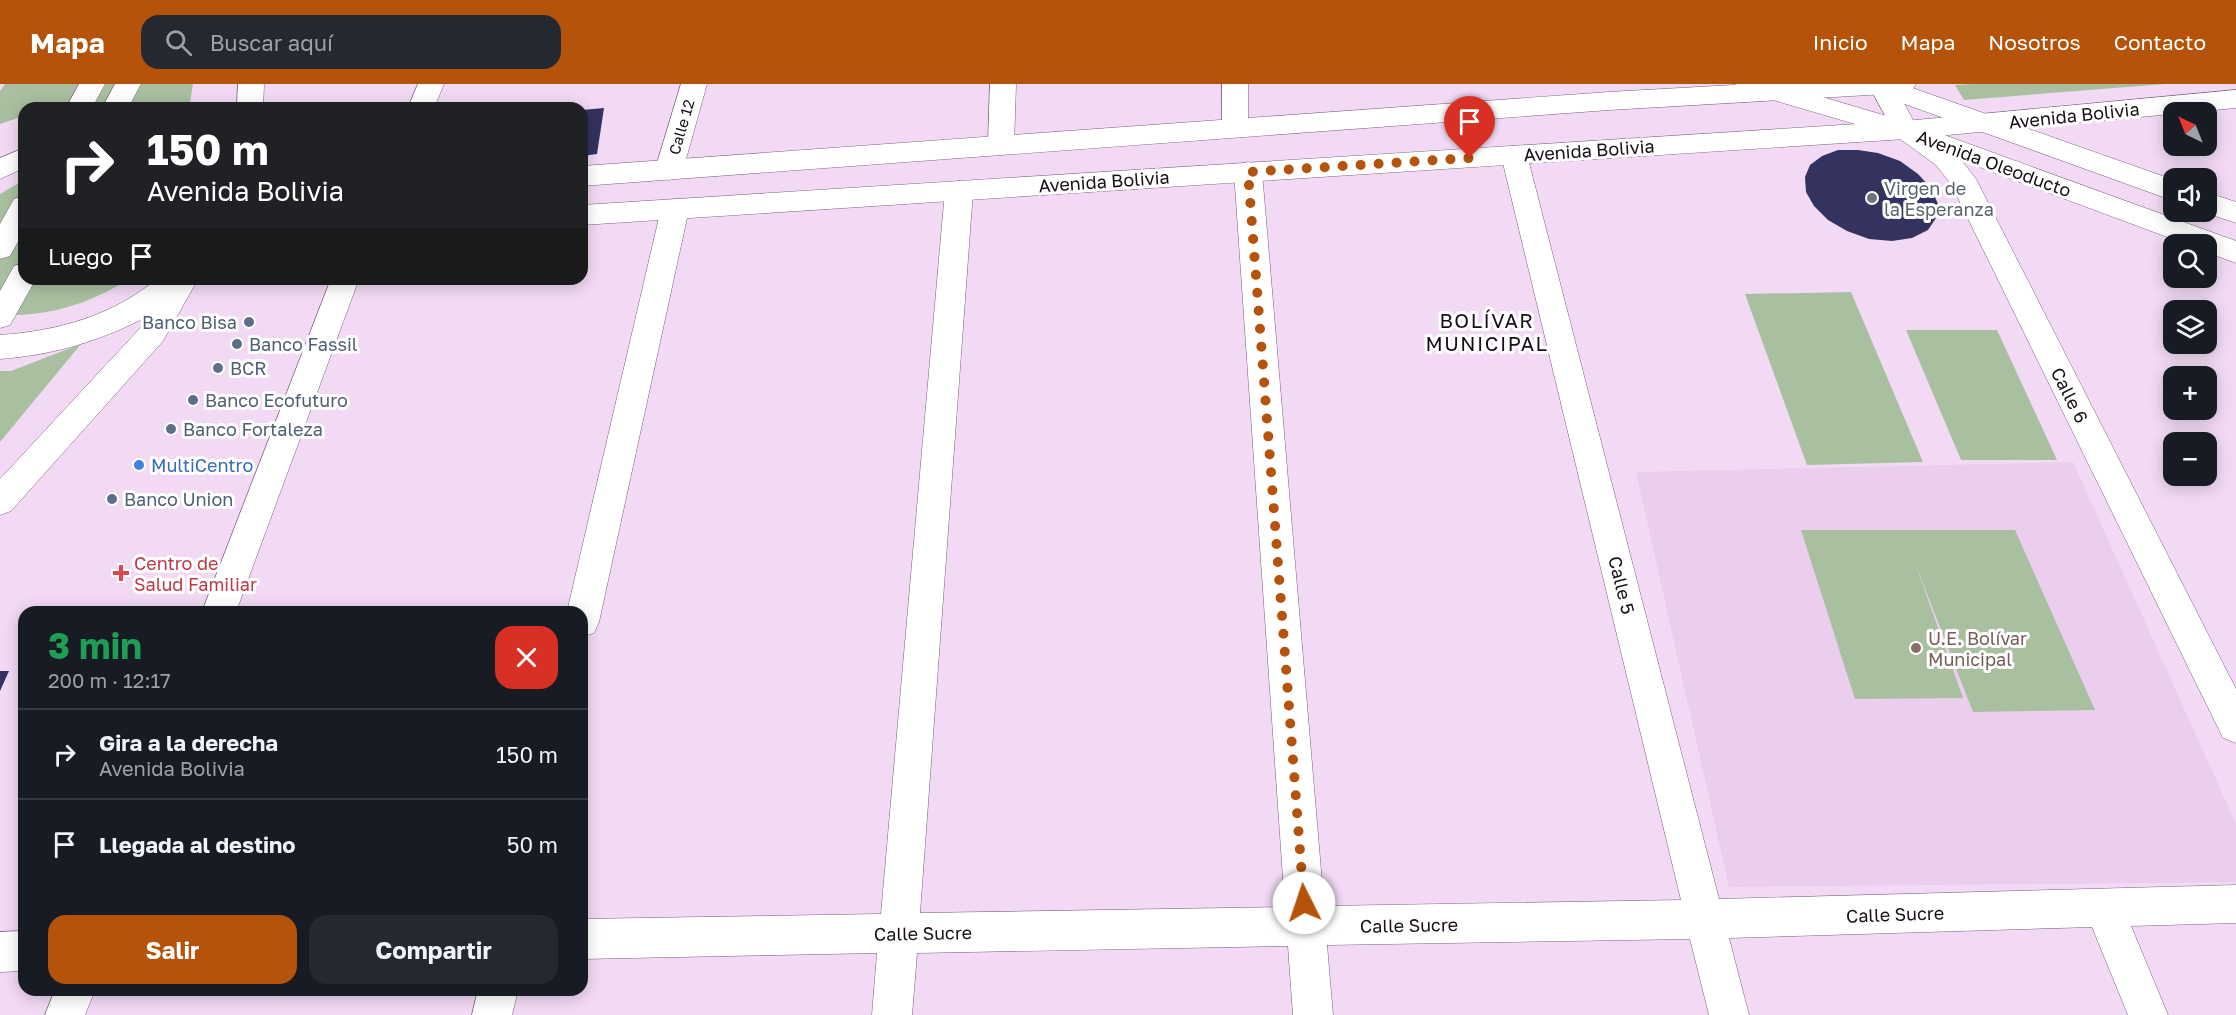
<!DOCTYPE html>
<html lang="es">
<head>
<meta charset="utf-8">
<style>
	:root { --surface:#171b24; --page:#242831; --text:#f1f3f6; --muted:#9ea1a6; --line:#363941; --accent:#b45309 }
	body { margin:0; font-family:"Golos Text",sans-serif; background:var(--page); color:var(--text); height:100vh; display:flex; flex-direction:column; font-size:22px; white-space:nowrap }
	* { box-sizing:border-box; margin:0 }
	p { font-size:20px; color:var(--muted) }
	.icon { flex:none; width:33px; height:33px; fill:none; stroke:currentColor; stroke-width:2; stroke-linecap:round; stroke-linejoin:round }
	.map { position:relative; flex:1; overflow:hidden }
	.details { position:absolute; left:18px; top:522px; width:570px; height:390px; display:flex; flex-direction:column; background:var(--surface); border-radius:18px; box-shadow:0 3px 15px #0003 }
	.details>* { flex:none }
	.top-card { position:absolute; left:18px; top:18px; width:570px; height:183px; border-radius:18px; box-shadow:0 3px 15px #0003; background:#202124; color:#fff; overflow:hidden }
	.needle { width:39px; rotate:317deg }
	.buttons { position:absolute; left:2163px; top:18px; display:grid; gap:12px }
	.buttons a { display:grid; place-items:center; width:54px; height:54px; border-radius:12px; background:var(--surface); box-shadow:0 3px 15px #0003; font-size:30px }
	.pin { position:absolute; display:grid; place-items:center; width:51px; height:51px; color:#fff; margin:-62px -26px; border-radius:50% 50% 50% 0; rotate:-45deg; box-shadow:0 0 6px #0007 }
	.pin .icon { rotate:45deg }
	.me { position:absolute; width:66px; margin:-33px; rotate:356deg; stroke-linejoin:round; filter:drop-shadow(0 0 4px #0008) }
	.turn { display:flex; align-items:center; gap:21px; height:126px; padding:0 30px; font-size:27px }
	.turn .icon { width:78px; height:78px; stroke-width:2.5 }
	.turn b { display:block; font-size:42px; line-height:51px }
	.then { display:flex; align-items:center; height:57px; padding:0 30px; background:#0003; gap:12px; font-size:22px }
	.round { display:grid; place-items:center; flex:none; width:63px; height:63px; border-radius:18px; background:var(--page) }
	.overview { display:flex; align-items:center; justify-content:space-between; height:102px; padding:0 30px }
	h1 { font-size:36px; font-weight:700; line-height:45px; color:#1e9e55 }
	.button { display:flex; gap:12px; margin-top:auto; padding:12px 30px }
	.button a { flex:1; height:69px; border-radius:18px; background:var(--accent); color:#fff; font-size:24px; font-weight:700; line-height:69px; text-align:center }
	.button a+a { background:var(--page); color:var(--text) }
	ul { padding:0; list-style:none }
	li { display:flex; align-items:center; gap:18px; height:90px; padding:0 30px; border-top:2px solid var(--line) }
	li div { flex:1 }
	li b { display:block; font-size:22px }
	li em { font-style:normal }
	header { display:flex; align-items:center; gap:36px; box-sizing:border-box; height:84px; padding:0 30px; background:var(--accent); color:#fff }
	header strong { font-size:28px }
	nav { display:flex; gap:33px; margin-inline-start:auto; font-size:21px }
	.search { width:420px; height:54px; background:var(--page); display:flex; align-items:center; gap:15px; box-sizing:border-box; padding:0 21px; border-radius:18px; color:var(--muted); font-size:22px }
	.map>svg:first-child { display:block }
	.built { fill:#ebcded }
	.green { fill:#a8c0a0 }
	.building { fill:#343360 }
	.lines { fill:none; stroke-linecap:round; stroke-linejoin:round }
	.street-casing { stroke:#766178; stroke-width:1 }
	.secondary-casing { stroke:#766178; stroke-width:1 }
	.primary-casing { stroke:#766178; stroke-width:1 }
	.highway-casing { stroke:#766178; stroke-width:1 }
	.street { fill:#fff; fill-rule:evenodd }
	.secondary { fill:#fff; fill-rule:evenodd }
	.primary { fill:#fff; fill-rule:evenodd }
	.highway { fill:#fff; fill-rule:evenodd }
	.route { stroke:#b45309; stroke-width:10; stroke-dasharray:0 18 }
	.worship-dot { fill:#6b7280; stroke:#fff; stroke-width:2 }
	.service-dot { fill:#5c6f8a; stroke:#fff; stroke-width:2 }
	.shop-dot { fill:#3f7fe0; stroke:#fff; stroke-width:2 }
	.health-dot { fill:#e0444e; stroke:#fff; stroke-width:2 }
	.education-dot { fill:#8d6e63; stroke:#fff; stroke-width:2 }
	.labels { text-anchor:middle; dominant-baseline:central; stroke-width:6; stroke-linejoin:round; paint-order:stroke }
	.far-street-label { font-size:15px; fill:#180f18; stroke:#fff }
	.street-label { font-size:18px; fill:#180f18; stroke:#fff }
	.worship-label { font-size:18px; fill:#5b616d; stroke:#fff; text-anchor:start }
	.service-label { font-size:18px; fill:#4e5e75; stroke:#fff; text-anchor:start }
	.shop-label { font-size:18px; fill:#366cbe; stroke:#fff; text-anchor:start }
	.health-label { font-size:18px; fill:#be3a42; stroke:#fff; text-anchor:start }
	.education-label { font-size:18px; fill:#785e54; stroke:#fff; text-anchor:start }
	.neighbourhood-label { font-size:20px; letter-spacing:1.5px; fill:#180f18; stroke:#fff }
</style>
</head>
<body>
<header>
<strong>Mapa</strong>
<div class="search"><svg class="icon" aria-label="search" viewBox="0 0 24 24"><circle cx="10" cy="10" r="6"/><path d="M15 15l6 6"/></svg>Buscar aquí</div>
<nav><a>Inicio</a><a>Mapa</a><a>Nosotros</a><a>Contacto</a></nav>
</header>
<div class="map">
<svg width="2236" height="931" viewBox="0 0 2236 931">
	<rect width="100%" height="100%" fill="#f2daf4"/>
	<!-- built -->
	<path class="built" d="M 2073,378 L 2236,740 L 2236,798 L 1729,803 L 1636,388 Z"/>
	<!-- green -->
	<g class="green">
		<path d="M 5,0 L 193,0 L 189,24 L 114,24 L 96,21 L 24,24 L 24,32 L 0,40 L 0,7 Z"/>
		<path d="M 1974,0 L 2165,0 L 1964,16 L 1955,1 Z"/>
		<path d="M 24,96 L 24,195 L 129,195 C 89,220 48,233 0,231 L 0,110 Z"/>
		<path d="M 1851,208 L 1923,378 L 1807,381 L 1745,210 Z"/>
		<path d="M 1906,246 L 1997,246 L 2057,376 L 1961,376 Z"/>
		<path d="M 81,260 L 0,358 L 0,287 L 11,287 Z"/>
		<path d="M 1801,446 L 2015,446 L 2095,626 L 1973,628 L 1915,479 L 1963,614 L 1855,615 Z"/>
	</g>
	<!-- building -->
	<g class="building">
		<path d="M 604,24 L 597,70 L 582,72 L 582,26 Z"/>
		<path d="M 1838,66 L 1858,66 L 1878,69 L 1900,77 L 1918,90 L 1931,104 L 1938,120 L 1936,134 L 1928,146 L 1912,154 L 1892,157 L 1869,155 L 1847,147 L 1828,136 L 1814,122 L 1806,108 L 1805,93 L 1810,81 L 1822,72 Z"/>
		<path d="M 0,587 L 9,587 L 0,607 Z"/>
	</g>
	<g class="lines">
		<defs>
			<g id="street">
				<path d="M 418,0 L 444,0 L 434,24 L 408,24 Z"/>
				<path d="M 681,0 L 707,0 L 683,86 L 679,93 L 669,96 L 659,93 L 655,86 Z"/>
				<path d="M 990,0 L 1016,0 L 1014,61 L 1010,68 L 1001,70 L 992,68 L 988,61 Z"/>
				<path d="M 1222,0 L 1248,0 L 1248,44 L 1244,50 L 1235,53 L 1226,50 L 1222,44 Z"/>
				<path d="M 1868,0 L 1894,0 L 1915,40 L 1954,67 L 1976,95 L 2236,605 L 2236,659 L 2223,654 L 1951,100 L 1936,81 L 1896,52 Z"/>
				<path d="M 1514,62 L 1523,64 L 1527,71 L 1719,815 L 2236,801 L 2236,839 L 2131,842 L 2168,931 L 2128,931 L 2092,843 L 1729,854 L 1749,931 L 1709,931 L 1690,855 L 1327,861 L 1333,931 L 1293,931 L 1288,862 L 917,869 L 912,931 L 872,931 L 877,869 L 582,875 L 582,835 L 881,830 L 945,107 L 949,100 L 959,97 L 969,100 L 973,107 L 920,829 L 1285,823 L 1234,88 L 1238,81 L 1248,78 L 1258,81 L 1262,88 L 1324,822 L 1681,816 L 1501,71 L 1505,64 Z"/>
				<path d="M 675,115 L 685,118 L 689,125 L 599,538 L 594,549 L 582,553 L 582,528 L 567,528 L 661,125 L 665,118 Z"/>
				<path d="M 331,195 L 359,195 L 236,528 L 202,528 Z"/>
				<path d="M 24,847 L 24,887 L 0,888 L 0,848 Z"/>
				<path d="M 55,906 L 95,906 L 85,931 L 45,931 Z"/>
				<path d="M 478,906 L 518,906 L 512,931 L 472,931 Z"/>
			</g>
			<g id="secondary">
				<path d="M 1735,0 L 1778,0 L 1914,40 L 2236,157 L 2236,179 L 2206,168 L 2206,160 L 2186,160 L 1896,52 L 1739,6 Z"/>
				<path d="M 1862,0 L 1901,0 L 2174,96 L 2174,117 L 1866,6 Z"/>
				<path d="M 2206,108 L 2236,118 L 2236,139 L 2203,128 L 2206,128 Z"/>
			</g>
			<g id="primary">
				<path d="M 238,0 L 264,0 L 263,24 L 237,24 Z"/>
				<path d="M 1752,0 L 1916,0 L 1912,6 L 1903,9 L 1609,26 L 582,102 L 582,82 L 1609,8 Z"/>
				<path d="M 2236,6 L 2236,24 L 1905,55 L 582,141 L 582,121 L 1905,37 Z"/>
				<path d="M 24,64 L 24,84 L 0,95 L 0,74 Z"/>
				<path d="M 157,195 L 198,195 L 163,257 L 11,427 L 0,431 L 0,395 L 143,241 L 148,232 C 101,257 53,271 0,275 L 0,251 C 58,247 112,232 157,195 Z"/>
			</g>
			<g id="highway">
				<path d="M 79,0 L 105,0 L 92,24 L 66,24 Z"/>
				<path d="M 115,0 L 141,0 L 128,24 L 102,24 Z"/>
				<path d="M 24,112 L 24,147 L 10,172 L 0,175 L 0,140 L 14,115 Z"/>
				<path d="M 24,179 L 24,195 L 36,195 L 10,241 L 0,244 L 0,207 L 14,182 Z"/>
			</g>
		</defs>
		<!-- street casing -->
		<use href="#street" class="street-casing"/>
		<!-- secondary casing -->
		<use href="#secondary" class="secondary-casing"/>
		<!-- primary casing -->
		<use href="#primary" class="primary-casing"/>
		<!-- highway casing -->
		<use href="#highway" class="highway-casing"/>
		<!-- street -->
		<use href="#street" class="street"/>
		<!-- secondary -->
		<use href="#secondary" class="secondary"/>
		<!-- primary -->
		<use href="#primary" class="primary"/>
		<!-- highway -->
		<use href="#highway" class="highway"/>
	</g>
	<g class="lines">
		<!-- route -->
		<path class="route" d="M 1304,819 L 1248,88 L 1470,74"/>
	</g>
	<!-- markers -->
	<circle class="worship-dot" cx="1872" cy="114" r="6"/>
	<g class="service-dot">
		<circle cx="249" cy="238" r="6"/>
		<circle cx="237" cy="260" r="6"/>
		<circle cx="218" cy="284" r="6"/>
		<circle cx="193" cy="316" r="6"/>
		<circle cx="171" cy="345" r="6"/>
		<circle cx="112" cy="415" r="6"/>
	</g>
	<circle class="shop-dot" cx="139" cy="381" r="6"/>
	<path class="health-dot" d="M118 480h6v6h6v6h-6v6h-6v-6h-6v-6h6z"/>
	<circle class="education-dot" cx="1916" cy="564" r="6"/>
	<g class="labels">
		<!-- far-street labels -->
		<g class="far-street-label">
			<text transform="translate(681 43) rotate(-74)">Calle 12</text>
		</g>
		<!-- street labels -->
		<g class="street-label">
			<text transform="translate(2074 31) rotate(-6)">Avenida Bolivia</text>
			<text transform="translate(1589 66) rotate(-4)">Avenida Bolivia</text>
			<text transform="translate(1994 79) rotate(20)">Avenida Oleoducto</text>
			<text transform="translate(1104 97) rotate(-4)">Avenida Bolivia</text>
			<text transform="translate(2070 311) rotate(63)">Calle 6</text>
			<text transform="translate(1622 501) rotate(76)">Calle 5</text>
			<text transform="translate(1895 830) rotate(-2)">Calle Sucre</text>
			<text transform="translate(1409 841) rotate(-1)">Calle Sucre</text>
			<text transform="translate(923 849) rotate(-1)">Calle Sucre</text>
		</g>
		<!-- worship labels -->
		<g class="worship-label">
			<text x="1884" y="104">Virgen de<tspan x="1884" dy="21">la Esperanza</tspan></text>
		</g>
		<!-- service labels -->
		<g class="service-label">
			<text x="237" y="238" text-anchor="end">Banco Bisa</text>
			<text x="249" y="260">Banco Fassil</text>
			<text x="230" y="284">BCR</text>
			<text x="205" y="316">Banco Ecofuturo</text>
			<text x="183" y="345">Banco Fortaleza</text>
			<text x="124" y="415">Banco Union</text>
		</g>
		<!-- shop labels -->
		<g class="shop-label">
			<text x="151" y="381">MultiCentro</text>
		</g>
		<!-- health labels -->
		<g class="health-label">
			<text x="134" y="479">Centro de<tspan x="134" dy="21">Salud Familiar</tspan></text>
		</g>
		<!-- education labels -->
		<g class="education-label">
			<text x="1928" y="554">U.E. Bolívar<tspan x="1928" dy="21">Municipal</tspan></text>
		</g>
		<!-- neighbourhood labels -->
		<g class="neighbourhood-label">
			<text x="1487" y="236">BOLÍVAR<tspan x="1487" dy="23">MUNICIPAL</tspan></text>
		</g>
	</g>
</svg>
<div class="buttons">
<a><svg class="needle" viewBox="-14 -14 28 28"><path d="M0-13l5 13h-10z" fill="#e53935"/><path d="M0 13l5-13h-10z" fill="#9ea1a6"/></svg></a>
<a><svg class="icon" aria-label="sound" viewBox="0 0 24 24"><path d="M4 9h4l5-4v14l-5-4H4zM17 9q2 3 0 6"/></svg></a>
<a><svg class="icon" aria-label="search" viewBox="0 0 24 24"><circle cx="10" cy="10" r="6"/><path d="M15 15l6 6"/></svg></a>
<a><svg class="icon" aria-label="layers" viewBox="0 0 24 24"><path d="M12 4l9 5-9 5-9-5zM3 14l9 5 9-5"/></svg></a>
<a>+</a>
<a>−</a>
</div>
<div class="pin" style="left:1470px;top:74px;background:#d93025"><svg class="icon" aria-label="arrive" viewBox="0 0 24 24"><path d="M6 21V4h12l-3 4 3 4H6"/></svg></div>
<svg class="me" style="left:1304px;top:819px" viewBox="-20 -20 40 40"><circle r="19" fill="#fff"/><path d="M0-13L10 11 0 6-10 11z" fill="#b45309"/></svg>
<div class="top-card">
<div class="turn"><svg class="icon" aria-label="right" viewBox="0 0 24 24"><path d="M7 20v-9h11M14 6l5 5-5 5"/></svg><div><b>150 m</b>Avenida Bolivia</div></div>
<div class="then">Luego<svg class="icon" aria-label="arrive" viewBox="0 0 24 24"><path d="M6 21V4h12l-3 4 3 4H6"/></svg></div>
</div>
<section class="details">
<div class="overview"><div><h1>3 min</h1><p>200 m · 12:17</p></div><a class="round" style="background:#d93025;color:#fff"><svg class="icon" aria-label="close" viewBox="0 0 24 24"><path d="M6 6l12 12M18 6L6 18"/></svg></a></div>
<ul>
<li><svg class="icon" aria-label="right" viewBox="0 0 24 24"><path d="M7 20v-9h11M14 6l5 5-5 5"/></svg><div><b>Gira a la derecha</b><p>Avenida Bolivia</p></div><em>150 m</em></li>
<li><svg class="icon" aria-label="arrive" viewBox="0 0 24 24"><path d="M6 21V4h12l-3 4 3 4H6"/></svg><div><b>Llegada al destino</b></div><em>50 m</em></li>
</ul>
<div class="button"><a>Salir</a><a>Compartir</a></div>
</section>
</div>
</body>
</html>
